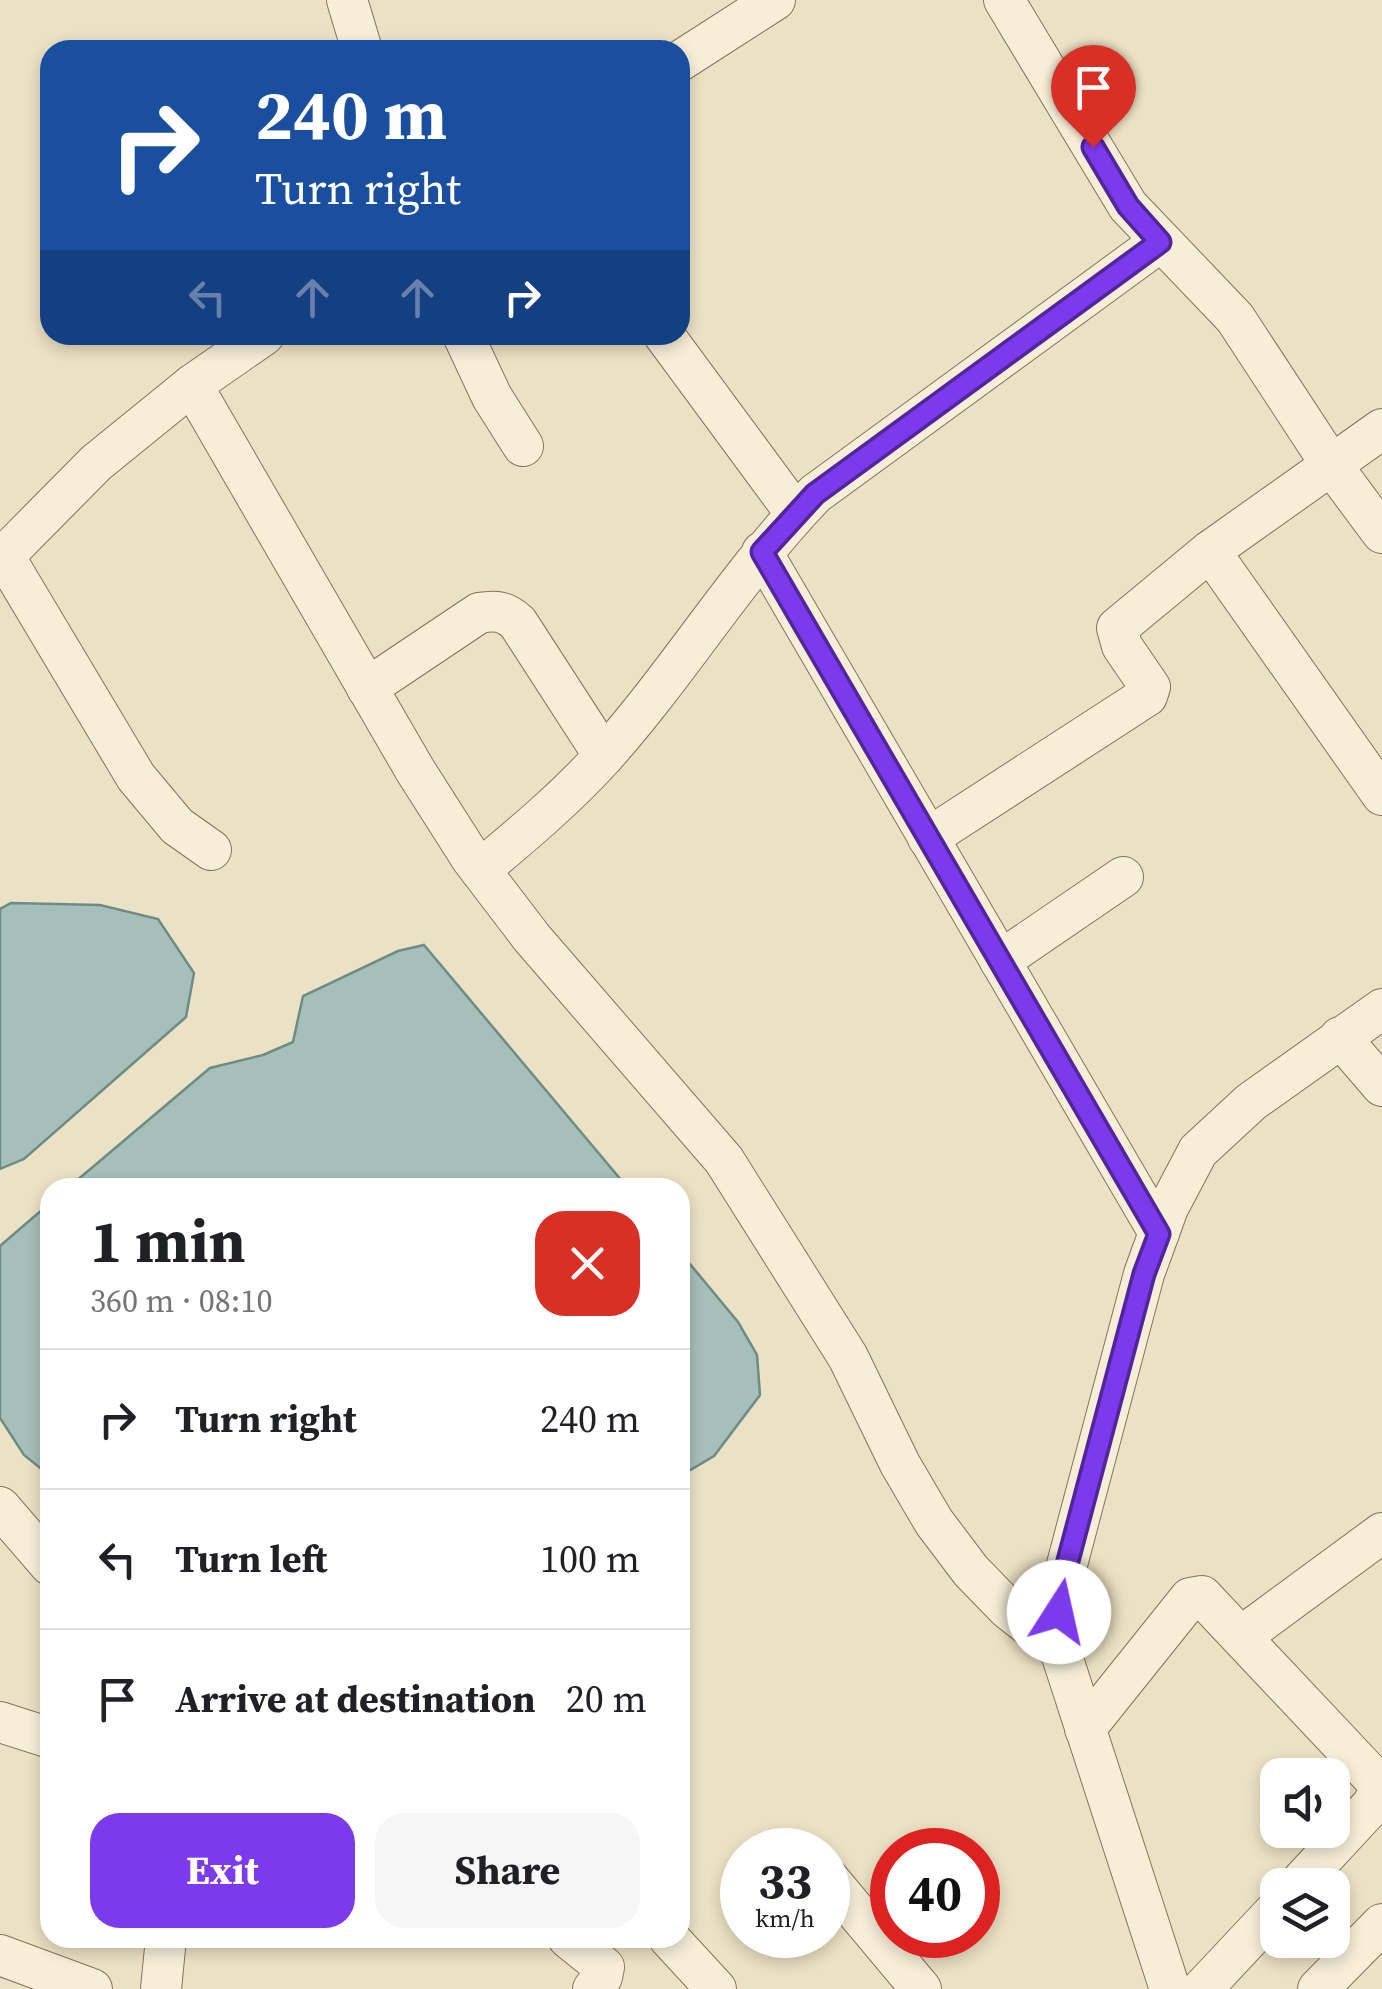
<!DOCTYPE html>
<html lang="en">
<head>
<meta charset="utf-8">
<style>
	:root { --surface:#fff; --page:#f6f6f6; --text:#202124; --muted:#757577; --line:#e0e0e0; --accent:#7c3aed }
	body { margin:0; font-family:"Source Serif 4",serif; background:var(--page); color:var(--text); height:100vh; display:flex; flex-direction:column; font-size:38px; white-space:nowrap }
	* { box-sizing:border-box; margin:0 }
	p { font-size:32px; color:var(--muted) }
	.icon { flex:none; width:55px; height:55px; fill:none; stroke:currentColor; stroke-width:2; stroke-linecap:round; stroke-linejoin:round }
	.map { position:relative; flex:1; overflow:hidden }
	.details { position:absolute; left:40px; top:1178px; width:650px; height:770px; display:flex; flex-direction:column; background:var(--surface); border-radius:30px; box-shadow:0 5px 15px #0003 }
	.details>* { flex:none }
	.hud { position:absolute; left:40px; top:40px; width:650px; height:305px; border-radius:30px; box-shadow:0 5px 15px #0003; background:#1a4fa0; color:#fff; overflow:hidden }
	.controls { position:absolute; left:1260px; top:1758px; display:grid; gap:20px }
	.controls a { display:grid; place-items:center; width:90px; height:90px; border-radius:20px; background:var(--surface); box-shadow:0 5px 15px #0003; font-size:50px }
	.speed { position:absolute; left:720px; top:1828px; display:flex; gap:20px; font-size:50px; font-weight:700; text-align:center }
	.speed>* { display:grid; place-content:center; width:130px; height:130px; border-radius:50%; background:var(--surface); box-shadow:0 5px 15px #0003; line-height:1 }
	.speed small { font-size:25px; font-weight:400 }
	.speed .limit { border:15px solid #d22; background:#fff; color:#111 }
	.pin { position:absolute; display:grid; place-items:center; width:85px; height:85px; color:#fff; margin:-102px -42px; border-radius:50% 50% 50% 0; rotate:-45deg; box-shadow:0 0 10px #0007 }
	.pin .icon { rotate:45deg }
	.me { position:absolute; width:110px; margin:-55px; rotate:10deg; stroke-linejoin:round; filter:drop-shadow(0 0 8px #0008) }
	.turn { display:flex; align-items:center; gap:35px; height:210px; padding:0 50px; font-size:45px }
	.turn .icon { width:130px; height:130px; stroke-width:2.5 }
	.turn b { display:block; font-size:70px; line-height:85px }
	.lanes { display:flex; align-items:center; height:95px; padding:0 50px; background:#0003; justify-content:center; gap:50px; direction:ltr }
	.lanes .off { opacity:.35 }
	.round { display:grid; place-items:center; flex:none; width:105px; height:105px; border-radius:30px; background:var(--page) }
	.head { display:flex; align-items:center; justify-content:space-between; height:170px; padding:0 50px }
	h1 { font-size:60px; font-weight:700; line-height:75px }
	.cta { display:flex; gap:20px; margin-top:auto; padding:20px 50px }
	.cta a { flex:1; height:115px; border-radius:30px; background:var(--accent); color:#fff; font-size:40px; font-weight:700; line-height:115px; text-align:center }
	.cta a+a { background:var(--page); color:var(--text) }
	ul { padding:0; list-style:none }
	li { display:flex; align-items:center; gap:30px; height:140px; padding:0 50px; border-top:2px solid var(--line) }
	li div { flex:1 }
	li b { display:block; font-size:38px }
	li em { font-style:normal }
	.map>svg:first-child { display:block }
	.water { fill:#a6bfb8; stroke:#6d8c86; stroke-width:2.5 }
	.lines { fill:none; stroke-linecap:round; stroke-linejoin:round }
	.minor-casing { stroke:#85735c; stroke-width:42 }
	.minor { stroke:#f6eed7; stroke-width:40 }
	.route-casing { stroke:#51269a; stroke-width:25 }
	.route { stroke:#7c3aed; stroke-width:18 }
</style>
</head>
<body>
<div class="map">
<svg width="1382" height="1989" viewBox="0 0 1382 1989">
	<rect width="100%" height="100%" fill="#ebe1c4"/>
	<!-- water -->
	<g class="water">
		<path d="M 11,903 L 100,905 L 158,919 L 194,973 L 186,1017 L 24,1159 L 0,1169 L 0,909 Z"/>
		<path d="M 424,945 L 627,1187 L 69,1187 L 210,1068 L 263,1055 L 293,1042 L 303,996 L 398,951 Z"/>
		<path d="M 50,1203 L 50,1476 L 24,1455 L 0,1418 L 0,1246 Z"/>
		<path d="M 680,1252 L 738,1322 L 757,1355 L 760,1395 L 714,1456 L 680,1476 Z"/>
	</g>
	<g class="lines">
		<defs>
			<g id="minor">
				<path d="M 347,0 L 362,50"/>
				<path d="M 1004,0 L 1128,206 L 1235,318 L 1330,463 L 1382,533"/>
				<path d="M 680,61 L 775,0"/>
				<path d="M 463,335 L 492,397 L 523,446"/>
				<path d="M 664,335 L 796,514"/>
				<path d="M 192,385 L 415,770 L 471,858 L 532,938 L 724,1160 L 848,1357 L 900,1464 L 934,1522 L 971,1571 L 1008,1609 L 1060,1650"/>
				<path d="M 1210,551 L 1382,795"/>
				<path d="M 762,552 L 1159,1233"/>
				<path d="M 4,556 L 136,777 L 177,826 L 211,850"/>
				<path d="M 0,560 L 96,463 L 192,385 L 264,335"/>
				<path d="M 367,688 L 479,613 C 496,610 505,611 518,623 L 604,756"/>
				<path d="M 928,838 L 1147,696 L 1150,687 L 1122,646 L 1117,628 L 1210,551 L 1382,429"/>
				<path d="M 480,870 C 523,834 566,798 604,756 C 679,672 737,575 815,494 L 1160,242"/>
				<path d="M 1000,961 L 1123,877"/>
				<path d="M 1340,1037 L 1382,1086"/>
				<path d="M 0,1507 L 50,1565"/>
				<path d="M 1242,1636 L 1382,1533"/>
				<path d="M 0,1722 L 50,1738"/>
				<path d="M 1085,1729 L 1190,1598 L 1202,1596 L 1382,1787"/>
				<path d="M 828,1878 L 921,1989"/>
				<path d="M 1298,1885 L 1372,1805 L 1382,1787"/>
				<path d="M 568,1938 L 604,1967 L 602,1977 L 593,1989"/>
				<path d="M 669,1938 L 716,1989"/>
				<path d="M 0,1955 L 92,1989"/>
				<path d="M 161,1989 L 166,1938"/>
				<path d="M 1170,1989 L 1060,1650 L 1059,1612 L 1065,1572 L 1144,1274 L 1168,1208 L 1198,1151 L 1251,1102 L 1382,1009"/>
				<path d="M 1202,1989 L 1278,1908"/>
				<path d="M 1318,1989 L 1382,1924"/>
			</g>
		</defs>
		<!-- minor casing -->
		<use href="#minor" class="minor-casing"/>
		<!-- minor -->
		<use href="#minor" class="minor"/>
	</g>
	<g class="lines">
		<defs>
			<path id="route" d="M 1059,1612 L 1065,1572 L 1144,1274 L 1159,1234 L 762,552 L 815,494 L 1160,242 L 1128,206 L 1093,147"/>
		</defs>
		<!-- route casing -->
		<use href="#route" class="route-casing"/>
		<!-- route -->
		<use href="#route" class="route"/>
	</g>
</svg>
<div class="controls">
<a><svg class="icon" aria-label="sound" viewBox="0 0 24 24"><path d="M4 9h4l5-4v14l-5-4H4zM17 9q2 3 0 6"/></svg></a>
<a><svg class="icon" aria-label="layers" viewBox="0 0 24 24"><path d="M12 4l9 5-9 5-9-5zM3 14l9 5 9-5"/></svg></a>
</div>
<div class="speed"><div>33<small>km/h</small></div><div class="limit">40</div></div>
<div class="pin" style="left:1093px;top:147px;background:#d93025"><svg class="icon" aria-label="arrive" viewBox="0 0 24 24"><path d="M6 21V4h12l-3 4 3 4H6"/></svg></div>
<svg class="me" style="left:1059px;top:1612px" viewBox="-20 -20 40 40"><circle r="19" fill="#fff"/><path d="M0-13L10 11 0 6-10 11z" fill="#7c3aed"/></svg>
<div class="hud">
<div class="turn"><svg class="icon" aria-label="right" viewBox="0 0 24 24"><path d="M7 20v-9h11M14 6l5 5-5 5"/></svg><div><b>240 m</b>Turn right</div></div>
<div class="lanes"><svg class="icon off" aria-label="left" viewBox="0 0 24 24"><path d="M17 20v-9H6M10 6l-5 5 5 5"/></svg><svg class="icon off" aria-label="ahead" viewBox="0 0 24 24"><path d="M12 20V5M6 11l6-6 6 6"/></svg><svg class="icon off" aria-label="ahead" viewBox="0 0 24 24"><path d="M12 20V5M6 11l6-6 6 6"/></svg><svg class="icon" aria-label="right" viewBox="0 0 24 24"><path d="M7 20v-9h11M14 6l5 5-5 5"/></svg></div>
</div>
<section class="details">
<div class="head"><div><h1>1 min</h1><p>360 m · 08:10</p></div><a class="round" style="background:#d93025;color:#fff"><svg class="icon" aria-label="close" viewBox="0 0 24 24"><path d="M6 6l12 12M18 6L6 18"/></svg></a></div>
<ul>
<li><svg class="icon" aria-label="right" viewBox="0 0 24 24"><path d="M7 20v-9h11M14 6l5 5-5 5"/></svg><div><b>Turn right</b></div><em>240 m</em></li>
<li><svg class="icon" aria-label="left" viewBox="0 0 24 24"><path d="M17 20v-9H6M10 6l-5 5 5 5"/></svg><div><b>Turn left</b></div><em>100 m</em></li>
<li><svg class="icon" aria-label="arrive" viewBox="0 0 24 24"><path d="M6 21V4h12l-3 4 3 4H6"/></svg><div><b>Arrive at destination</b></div><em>20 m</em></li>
</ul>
<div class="cta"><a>Exit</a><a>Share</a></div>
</section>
</div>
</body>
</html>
